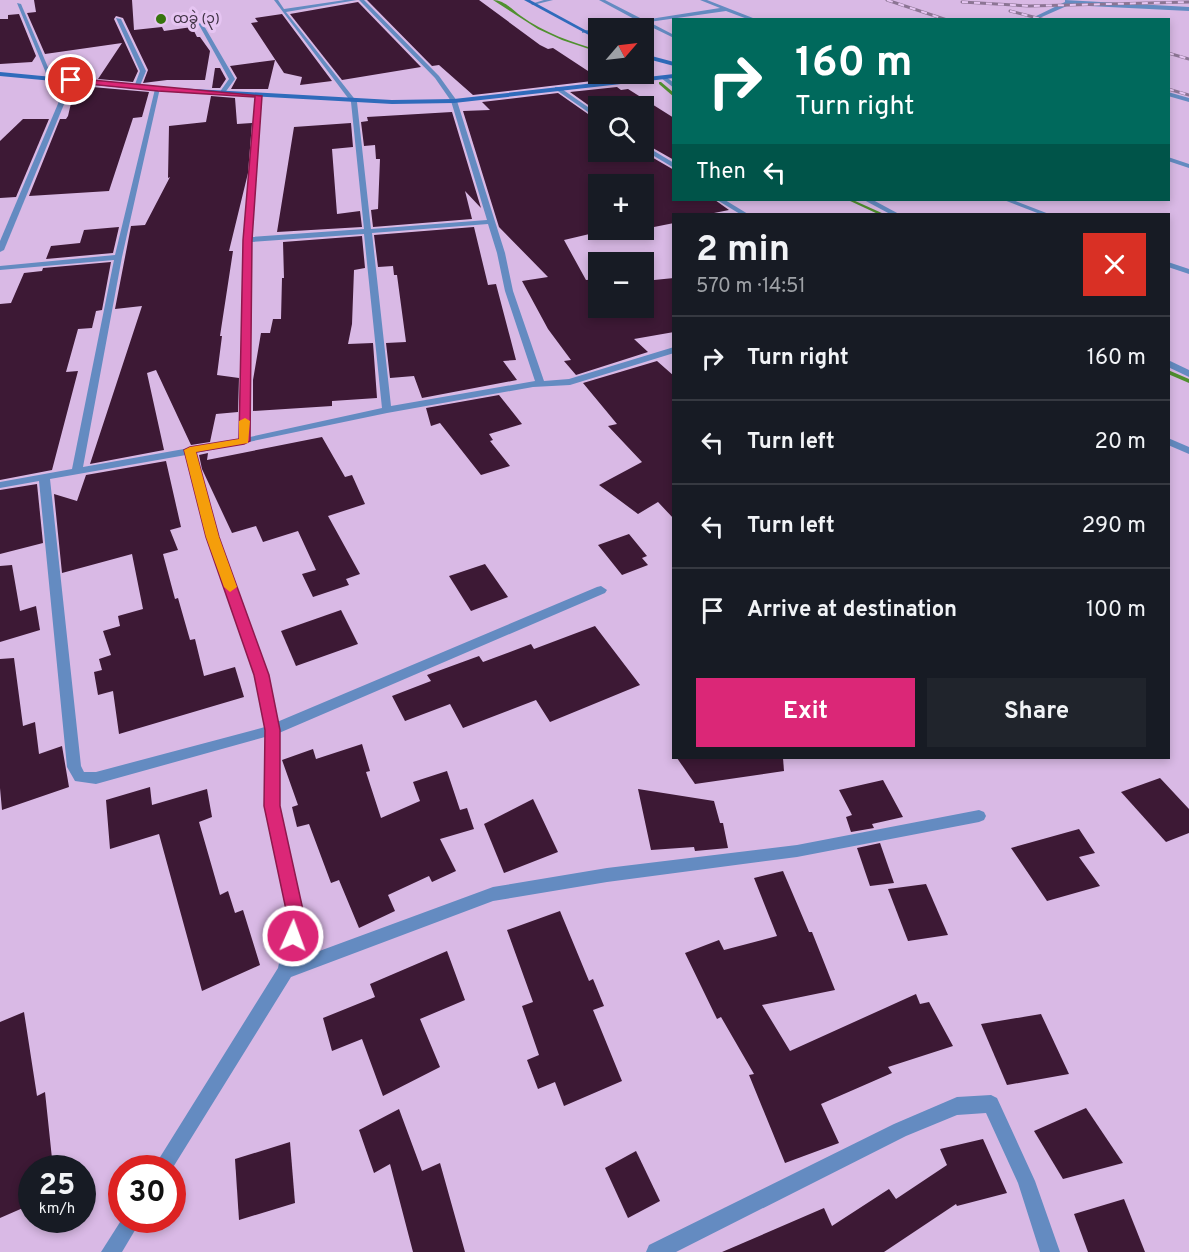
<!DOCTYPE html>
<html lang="en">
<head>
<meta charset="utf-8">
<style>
	:root { --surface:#171b24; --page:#20242c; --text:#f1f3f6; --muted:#9ea1a6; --line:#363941; --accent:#db2777 }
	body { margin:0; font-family:Overpass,"Noto Sans Myanmar",sans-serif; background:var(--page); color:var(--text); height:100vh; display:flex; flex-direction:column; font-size:22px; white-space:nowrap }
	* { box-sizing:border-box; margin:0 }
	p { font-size:20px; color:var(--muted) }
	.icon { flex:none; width:33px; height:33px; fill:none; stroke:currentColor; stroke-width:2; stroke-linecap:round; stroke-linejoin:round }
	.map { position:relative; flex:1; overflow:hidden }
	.details { position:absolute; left:672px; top:213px; width:498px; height:546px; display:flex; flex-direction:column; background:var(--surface); border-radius:0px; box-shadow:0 3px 9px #0003 }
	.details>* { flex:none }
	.guide { position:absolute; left:672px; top:18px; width:498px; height:183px; border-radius:0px; box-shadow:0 3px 9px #0003; background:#00695c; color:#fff; overflow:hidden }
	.needle { width:39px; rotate:62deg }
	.fabs { position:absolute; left:588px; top:18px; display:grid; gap:12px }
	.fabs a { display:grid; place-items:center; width:66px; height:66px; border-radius:0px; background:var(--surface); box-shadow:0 3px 9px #0003; font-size:30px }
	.speed { position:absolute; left:18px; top:1155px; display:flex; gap:12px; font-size:30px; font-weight:700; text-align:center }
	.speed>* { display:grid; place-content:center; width:78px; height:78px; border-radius:50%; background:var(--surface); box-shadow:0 3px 9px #0003; line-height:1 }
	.speed small { font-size:15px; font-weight:400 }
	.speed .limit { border:9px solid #d22; background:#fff; color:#111 }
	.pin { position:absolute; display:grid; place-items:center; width:51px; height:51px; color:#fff; margin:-26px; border:3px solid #fff; border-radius:50%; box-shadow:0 2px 6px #0007 }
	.me { position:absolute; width:66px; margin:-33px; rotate:2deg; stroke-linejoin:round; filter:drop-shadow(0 0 4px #0008) }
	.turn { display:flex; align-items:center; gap:21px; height:126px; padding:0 24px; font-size:27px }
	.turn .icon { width:78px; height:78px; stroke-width:2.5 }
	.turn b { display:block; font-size:42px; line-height:51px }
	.then { display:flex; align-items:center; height:57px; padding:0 24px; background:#0003; gap:12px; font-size:22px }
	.round { display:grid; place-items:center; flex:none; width:63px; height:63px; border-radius:0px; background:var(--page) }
	.head { display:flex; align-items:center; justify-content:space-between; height:102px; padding:0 24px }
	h1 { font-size:36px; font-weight:700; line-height:45px }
	.primary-button { display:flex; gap:12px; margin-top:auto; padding:12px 24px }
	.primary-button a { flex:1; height:69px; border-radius:0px; background:var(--accent); color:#fff; font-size:24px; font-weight:700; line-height:69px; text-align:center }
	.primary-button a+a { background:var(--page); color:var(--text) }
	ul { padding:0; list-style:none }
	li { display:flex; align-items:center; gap:18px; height:84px; padding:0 24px; border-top:2px solid var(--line) }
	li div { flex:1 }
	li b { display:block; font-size:22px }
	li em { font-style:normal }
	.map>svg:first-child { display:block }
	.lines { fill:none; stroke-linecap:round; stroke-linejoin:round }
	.stream { fill:#50902f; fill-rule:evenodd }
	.building { fill:#3d1935 }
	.street { fill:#648bc1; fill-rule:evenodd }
	.secondary { fill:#2f6bbb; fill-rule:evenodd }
	.rail-casing { stroke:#8c7594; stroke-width:3 }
	.rail { stroke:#e6c5f2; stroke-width:2; stroke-dasharray:6; stroke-linecap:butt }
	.route { fill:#db2777; stroke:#8e194d; stroke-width:1.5 }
	.slow { fill:#f59e0b }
	.poi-dot { fill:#36740d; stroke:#e6c5f2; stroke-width:2 }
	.labels { text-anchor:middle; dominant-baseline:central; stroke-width:6; stroke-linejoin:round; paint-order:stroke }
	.far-poi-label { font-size:14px; fill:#3e3143; stroke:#e6c5f2; text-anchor:start }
</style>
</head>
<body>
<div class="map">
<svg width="1189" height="1252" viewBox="0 0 1189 1252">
	<rect width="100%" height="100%" fill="#d9b9e5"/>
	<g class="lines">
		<!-- stream -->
		<g class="stream">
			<path d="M 493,0 C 504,0 513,10 521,16 C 544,33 572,42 598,50 L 598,52 L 562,40 L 538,29 Z"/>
			<path d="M 644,70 L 654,76 L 654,78 L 652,78 L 644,72 Z"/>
			<path d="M 659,82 L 661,82 L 674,93 L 674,97 L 659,84 Z"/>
			<path d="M 848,200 L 853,200 L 884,214 L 878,214 Z"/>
			<path d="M 1168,370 L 1189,379 L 1189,383 L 1168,374 Z"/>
		</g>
	</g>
	<!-- building -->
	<g class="building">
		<path d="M 34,0 L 132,0 L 134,30 L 162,27 L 164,31 L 192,27 L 197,37 L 200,37 L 210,51 L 205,80 L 167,80 L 143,83 L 148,70 L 123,18 L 116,16 L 114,19 L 138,71 L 133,82 L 98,79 L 122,43 L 45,54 L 27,13 L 36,12 Z"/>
		<path d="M 367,0 L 479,0 L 540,45 L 548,49 L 553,48 L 588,71 L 598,70 L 598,74 L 603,74 L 609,79 L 473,95 L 439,65 L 432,66 Z"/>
		<path d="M 358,2 L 421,67 L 342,80 L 290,14 Z"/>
		<path d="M 19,14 L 36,56 L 32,62 L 0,64 L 0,19 L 8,19 L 8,15 Z"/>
		<path d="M 282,14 L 332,81 L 300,85 L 302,77 L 284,73 L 251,23 L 258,22 L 255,18 Z"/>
		<path d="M 275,60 L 268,89 L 231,89 L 237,78 L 230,66 Z"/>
		<path d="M 215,68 L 220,68 L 226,79 L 220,88 L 212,88 Z"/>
		<path d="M 92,87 L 149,92 L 142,117 L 133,118 L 109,191 L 29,196 L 60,119 L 66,119 L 68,116 L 72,99 L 84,98 Z"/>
		<path d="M 617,87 L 621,90 L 628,89 L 674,118 L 674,160 L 644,143 L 644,106 L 598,106 L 598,112 L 570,92 Z"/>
		<path d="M 558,93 L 598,121 L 598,152 L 643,152 L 674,170 L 674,200 L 715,200 L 729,210 L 709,214 L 674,214 L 674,223 L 644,229 L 644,184 L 598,184 L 598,232 L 564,240 L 586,280 L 598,279 L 598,315 L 644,313 L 644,281 L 674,278 L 674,332 L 634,339 L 648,352 L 576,375 L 564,361 L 571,360 L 548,329 L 522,281 L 548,277 L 499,227 L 463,111 L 490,110 L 482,102 Z"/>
		<path d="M 211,96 L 235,98 L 237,124 L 252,123 L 248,173 L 229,251 L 233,251 L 220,336 L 222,336 L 217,375 L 239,378 L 238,412 L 216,414 L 210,442 L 191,445 L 156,370 L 147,373 L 164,450 L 90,464 L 142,306 L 115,309 L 131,226 L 145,225 L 170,177 L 168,178 L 169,126 L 206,122 Z"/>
		<path d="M 452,112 L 481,208 L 465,191 L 472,219 L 373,227 L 371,210 L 378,209 L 380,159 L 376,159 L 375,145 L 364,146 L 361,122 L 368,121 L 367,117 Z"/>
		<path d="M 23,119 L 49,119 L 16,197 L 0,198 L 0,141 Z"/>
		<path d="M 351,123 L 353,147 L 332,149 L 337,214 L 360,211 L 362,227 L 277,232 L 294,127 Z"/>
		<path d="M 119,227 L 113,253 L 46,259 L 51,246 L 80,243 L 84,230 Z"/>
		<path d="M 474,227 L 488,285 L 496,284 L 516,360 L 503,361 L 517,380 L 422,398 L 414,376 L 390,378 L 386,343 L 406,342 L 397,275 L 394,275 L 393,266 L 378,267 L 374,235 Z"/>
		<path d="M 362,236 L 365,268 L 354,270 L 352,324 L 348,344 L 373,343 L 377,398 L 332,401 L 332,406 L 253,411 L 253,380 L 261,333 L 270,333 L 273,319 L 281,319 L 282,278 L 284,278 L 283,242 Z"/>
		<path d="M 111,262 L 102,310 L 96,311 L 92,328 L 78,329 L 66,372 L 78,371 L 52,470 L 0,480 L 0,304 L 11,303 L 24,273 L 42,271 L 43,268 Z"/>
		<path d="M 657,361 L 674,376 L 674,519 L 658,502 L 638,514 L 599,485 L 642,462 L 608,426 L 617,424 L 583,383 Z"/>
		<path d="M 499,395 L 522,424 L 489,434 L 493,440 L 490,441 L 510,466 L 481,475 L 440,423 L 431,426 L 426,408 Z"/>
		<path d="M 322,437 L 345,477 L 352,475 L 365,504 L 328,516 L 360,574 L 346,579 L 349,585 L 313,597 L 302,574 L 316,570 L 298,531 L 263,542 L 256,526 L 232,533 L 202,469 L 199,455 L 208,453 L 207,460 Z"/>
		<path d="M 166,461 L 181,527 L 170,530 L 178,550 L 163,554 L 175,599 L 178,598 L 190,640 L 195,639 L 204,676 L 235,667 L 244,697 L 119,734 L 113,691 L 98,695 L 94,672 L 102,670 L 99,659 L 111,655 L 103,631 L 120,626 L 118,616 L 143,609 L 132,554 L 62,573 L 54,494 L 77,501 L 86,475 Z"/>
		<path d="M 37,484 L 43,543 L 0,554 L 0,490 Z"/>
		<path d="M 629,534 L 647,556 L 642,558 L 648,565 L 622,575 L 598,545 Z"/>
		<path d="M 485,564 L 508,597 L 471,611 L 449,576 Z"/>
		<path d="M 12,565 L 20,611 L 36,606 L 40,630 L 0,642 L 0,566 Z"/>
		<path d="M 341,610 L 358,644 L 296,666 L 281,631 Z"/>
		<path d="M 595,626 L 640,685 L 550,722 L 536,700 L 463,728 L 450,704 L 405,721 L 392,696 L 431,681 L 427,675 L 479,656 L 483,662 L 531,644 L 534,649 Z"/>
		<path d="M 14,658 L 23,726 L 35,722 L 39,754 L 62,746 L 69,787 L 2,810 L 0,788 L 0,659 Z"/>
		<path d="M 362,744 L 370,771 L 366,772 L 381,818 L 420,801 L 413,782 L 447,771 L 460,810 L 467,808 L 474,829 L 440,839 L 456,871 L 432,882 L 429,876 L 388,895 L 395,911 L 359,928 L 339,880 L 331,883 L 309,824 L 297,827 L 292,807 L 298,805 L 282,760 L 313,749 L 316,759 Z"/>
		<path d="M 677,758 L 783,758 L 784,771 L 695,784 Z"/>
		<path d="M 1160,778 L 1189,809 L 1189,833 L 1166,842 L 1121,792 Z"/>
		<path d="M 883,780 L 903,817 L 872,824 L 874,828 L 851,832 L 846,817 L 852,815 L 839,790 Z"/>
		<path d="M 150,787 L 152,805 L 207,789 L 212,817 L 199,822 L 220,895 L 228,891 L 235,913 L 243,910 L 260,965 L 202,991 L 159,834 L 110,849 L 106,800 Z"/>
		<path d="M 638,789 L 714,801 L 720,823 L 723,823 L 728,848 L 695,851 L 694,847 L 651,850 Z"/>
		<path d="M 533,799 L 558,852 L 504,873 L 484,824 Z"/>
		<path d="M 1079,829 L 1095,853 L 1079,857 L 1100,886 L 1047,901 L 1011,848 Z"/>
		<path d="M 880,843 L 894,883 L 870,886 L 857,848 Z"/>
		<path d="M 783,871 L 809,932 L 812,932 L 835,990 L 762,1005 L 790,1051 L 916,994 L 920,1004 L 929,1002 L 953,1046 L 888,1067 L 892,1073 L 821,1104 L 839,1143 L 785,1163 L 749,1075 L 754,1074 L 721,1017 L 717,1019 L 685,953 L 719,940 L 724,950 L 777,936 L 754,878 Z"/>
		<path d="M 926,884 L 948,935 L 908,941 L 888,889 Z"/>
		<path d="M 560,911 L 589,981 L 593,979 L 604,1006 L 593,1010 L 622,1081 L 564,1106 L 555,1082 L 538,1089 L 527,1060 L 539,1055 L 522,1006 L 533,1002 L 507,930 Z"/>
		<path d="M 447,951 L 465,1000 L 420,1019 L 440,1067 L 383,1096 L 362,1039 L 332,1051 L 323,1018 L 375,997 L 370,984 Z"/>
		<path d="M 24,1012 L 37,1096 L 45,1092 L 53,1168 L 32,1168 L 32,1204 L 0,1218 L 0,1022 Z"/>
		<path d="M 1041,1014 L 1069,1074 L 1007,1085 L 981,1024 Z"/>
		<path d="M 1086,1108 L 1123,1163 L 1063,1179 L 1034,1131 Z"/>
		<path d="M 399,1109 L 422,1171 L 440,1163 L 465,1252 L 413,1252 L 390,1164 L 374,1173 L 359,1130 Z"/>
		<path d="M 983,1139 L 1007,1193 L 957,1206 L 956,1204 L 884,1252 L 722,1252 L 824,1208 L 832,1226 L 889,1189 L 896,1199 L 947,1165 L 940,1149 Z"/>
		<path d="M 290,1142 L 295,1203 L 239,1220 L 235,1159 Z"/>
		<path d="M 636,1151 L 660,1201 L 628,1218 L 605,1168 Z"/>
		<path d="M 1124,1199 L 1145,1252 L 1088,1252 L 1074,1214 Z"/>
	</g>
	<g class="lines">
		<!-- street -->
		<g class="street">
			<path d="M 274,0 L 278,0 L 284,9 L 345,0 L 357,0 L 286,12 L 357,102 L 371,229 L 487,220 L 451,101 L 435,78 L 359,0 L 364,0 L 439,76 L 457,101 L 505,253 L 513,291 L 544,381 L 569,379 L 674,347 L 674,353 L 570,385 L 533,387 L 387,413 L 196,453 L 217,537 L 268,675 L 277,722 L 597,587 L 601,586 L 607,590 L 605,593 L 279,733 L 279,806 L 304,919 L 295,960 L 493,887 L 607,868 L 797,845 L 979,810 L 984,812 L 986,816 L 984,820 L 979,822 L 797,857 L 607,882 L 493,901 L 291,977 L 172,1169 L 154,1168 L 157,1162 L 278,968 L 288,919 L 265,806 L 265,737 L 96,784 L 75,781 L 67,767 L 39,481 L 0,488 L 0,482 L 72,469 L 114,260 L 0,270 L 0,266 L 115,255 L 155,89 L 160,88 L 122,257 L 83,467 L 240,439 L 244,240 L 257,95 L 262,96 L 252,237 L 364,229 L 351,102 ZM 488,224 L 497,253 L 505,291 L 535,381 L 391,406 L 372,233 ZM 364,234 L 382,408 L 250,437 L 252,242 ZM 186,455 L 207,537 L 256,675 L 265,727 L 96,772 L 84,772 L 81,766 L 50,479 Z"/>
			<path d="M 544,0 L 553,0 L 533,5 L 531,4 Z"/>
			<path d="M 599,0 L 605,0 L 644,20 L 720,8 L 700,0 L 707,0 L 758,20 L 750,20 L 726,11 L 649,22 L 674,35 L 674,38 L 643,23 L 598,28 L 598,30 L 582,33 L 582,31 L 638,21 Z"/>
			<path d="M 1065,0 L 1189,7 L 1189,11 L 1069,5 L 1035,20 L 1028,20 L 1065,2 Z"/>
			<path d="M 17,3 L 21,4 L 53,79 L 48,78 Z"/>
			<path d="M 116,18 L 121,19 L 146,71 L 139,88 L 134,87 L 140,71 Z"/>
			<path d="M 198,23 L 203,24 L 235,79 L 224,94 L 219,93 L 229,79 Z"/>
			<path d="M 661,76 L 665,76 L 674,83 L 674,88 L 661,78 Z"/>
			<path d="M 71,78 L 74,80 L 4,250 L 0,252 L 0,241 L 68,80 Z"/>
			<path d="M 555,87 L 559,87 L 598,114 L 598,119 L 555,89 Z"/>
			<path d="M 1168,92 L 1189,98 L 1189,102 L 1168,96 Z"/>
			<path d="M 644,145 L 674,163 L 674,168 L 644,150 Z"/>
			<path d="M 1168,157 L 1189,164 L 1189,168 L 1168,161 Z"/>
			<path d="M 717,200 L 725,200 L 748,214 L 740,214 Z"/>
			<path d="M 864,200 L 873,200 L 899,214 L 890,214 Z"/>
			<path d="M 1004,200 L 1013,200 L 1049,214 L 1040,214 Z"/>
			<path d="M 1168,262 L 1189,269 L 1189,274 L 1168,267 Z"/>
			<path d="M 1168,360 L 1189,370 L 1189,377 L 1168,367 Z"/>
			<path d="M 1168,438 L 1189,447 L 1189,454 L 1168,445 Z"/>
			<path d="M 991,1095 L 997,1098 L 1035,1181 L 1060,1252 L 1040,1252 L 1018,1183 L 986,1113 L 957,1115 L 906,1136 L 676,1252 L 646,1252 L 649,1245 L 894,1124 L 957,1097 Z"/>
			<path d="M 122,1219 L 141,1220 L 122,1252 L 101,1252 Z"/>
		</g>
		<!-- secondary -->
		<g class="secondary">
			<path d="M 524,0 L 530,0 L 598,37 L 598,40 Z"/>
			<path d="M 644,54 L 674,62 L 674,66 L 644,58 Z"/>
			<path d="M 0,72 L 158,87 L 392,100 L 454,99 L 674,74 L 674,78 L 454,103 L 392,104 L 158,91 L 0,76 Z"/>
		</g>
		<defs>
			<g id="rail">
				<path d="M 887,0 L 947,20"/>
				<path d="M 962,2 L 1029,6 L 1189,2"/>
				<path d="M 1010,11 L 1045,20"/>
				<path d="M 1168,53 L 1189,59"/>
				<path d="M 1168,89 L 1189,95"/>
			</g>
		</defs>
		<!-- rail casing -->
		<use href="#rail" class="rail-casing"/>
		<!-- rail -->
		<use href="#rail" class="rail"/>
	</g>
	<!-- route -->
	<path class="route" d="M 71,78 L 262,96 L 252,240 L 250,441 L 244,444 L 196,452 L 219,537 L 269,675 L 280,730 L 280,806 L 305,919 L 299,942 L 293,945 L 286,942 L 284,936 L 288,919 L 264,806 L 265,730 L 254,675 L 206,537 L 184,450 L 190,447 L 239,439 L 243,240 L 255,97 L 158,91 L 68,82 Z"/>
	<!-- slow -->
	<path class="slow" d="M 245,418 L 250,421 L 248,443 L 196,452 L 219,537 L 237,587 L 230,592 L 224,587 L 206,537 L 184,450 L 190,447 L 239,439 L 239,421 Z"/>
	<!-- markers -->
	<circle class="poi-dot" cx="161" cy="19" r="6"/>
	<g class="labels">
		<!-- far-poi labels -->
		<g class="far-poi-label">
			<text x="173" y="19">ထခွဲ (၃)</text>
		</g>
	</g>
</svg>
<div class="fabs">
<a><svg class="needle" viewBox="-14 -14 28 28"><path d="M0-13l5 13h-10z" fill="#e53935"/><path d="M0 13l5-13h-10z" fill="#9ea1a6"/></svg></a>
<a><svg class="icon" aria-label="search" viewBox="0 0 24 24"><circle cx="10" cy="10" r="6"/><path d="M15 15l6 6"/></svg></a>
<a>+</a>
<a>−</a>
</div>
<div class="speed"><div>25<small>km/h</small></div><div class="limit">30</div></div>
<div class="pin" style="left:71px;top:80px;background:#d93025"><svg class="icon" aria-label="arrive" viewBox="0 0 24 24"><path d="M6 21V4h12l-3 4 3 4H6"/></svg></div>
<svg class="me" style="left:293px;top:936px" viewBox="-20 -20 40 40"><circle r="17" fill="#db2777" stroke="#fff" stroke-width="3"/><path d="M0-11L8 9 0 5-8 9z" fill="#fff"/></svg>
<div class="guide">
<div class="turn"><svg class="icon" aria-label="right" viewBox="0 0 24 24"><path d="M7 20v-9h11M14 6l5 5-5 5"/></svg><div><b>160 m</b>Turn right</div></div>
<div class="then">Then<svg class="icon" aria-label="left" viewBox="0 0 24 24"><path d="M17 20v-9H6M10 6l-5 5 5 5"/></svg></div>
</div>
<section class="details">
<div class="head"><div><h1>2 min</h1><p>570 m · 14:51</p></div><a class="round" style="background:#d93025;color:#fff"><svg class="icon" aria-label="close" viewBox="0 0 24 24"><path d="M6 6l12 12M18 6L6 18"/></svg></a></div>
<ul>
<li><svg class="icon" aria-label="right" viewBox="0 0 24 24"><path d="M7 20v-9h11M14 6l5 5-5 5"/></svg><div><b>Turn right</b></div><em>160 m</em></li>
<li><svg class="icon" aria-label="left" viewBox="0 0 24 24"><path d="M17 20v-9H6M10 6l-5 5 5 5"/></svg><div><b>Turn left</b></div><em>20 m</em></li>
<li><svg class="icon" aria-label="left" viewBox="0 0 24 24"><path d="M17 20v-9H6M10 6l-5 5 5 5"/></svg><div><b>Turn left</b></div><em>290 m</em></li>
<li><svg class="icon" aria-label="arrive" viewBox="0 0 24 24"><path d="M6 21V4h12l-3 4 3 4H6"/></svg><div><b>Arrive at destination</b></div><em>100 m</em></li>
</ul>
<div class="primary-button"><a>Exit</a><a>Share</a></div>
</section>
</div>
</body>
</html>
